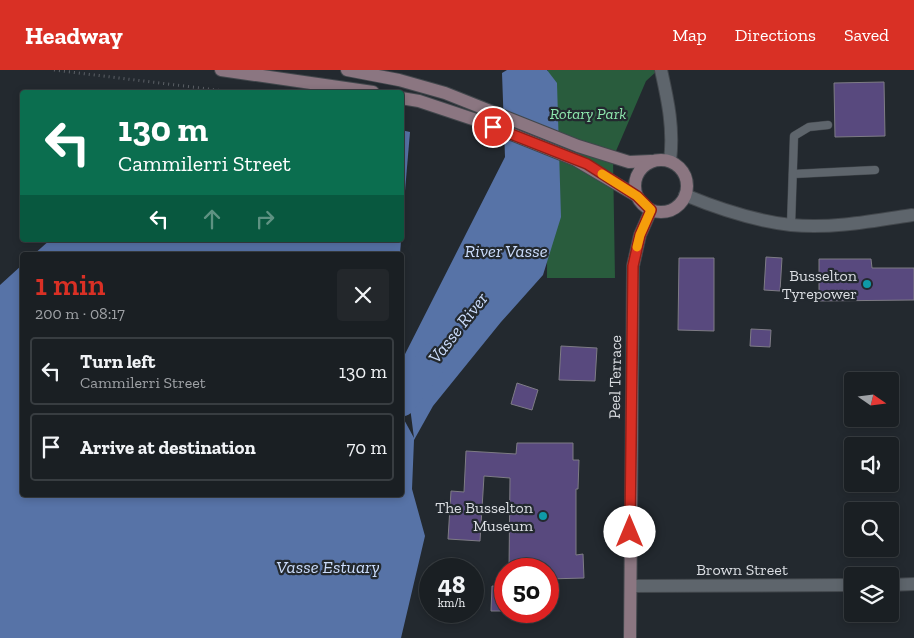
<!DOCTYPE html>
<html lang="en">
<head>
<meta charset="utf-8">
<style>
	:root { --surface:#1a1f23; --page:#23272b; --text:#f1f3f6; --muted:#9fa2a6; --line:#383d41; --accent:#d93025 }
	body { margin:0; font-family:"Zilla Slab",serif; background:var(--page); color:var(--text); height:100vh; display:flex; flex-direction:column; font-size:19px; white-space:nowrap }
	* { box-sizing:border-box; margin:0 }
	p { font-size:16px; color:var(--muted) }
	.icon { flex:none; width:28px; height:28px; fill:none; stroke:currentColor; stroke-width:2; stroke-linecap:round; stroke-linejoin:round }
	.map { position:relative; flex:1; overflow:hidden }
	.details { position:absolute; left:20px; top:182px; width:384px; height:245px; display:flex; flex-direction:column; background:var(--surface); border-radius:5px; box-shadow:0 2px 8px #0003,0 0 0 1px var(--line) }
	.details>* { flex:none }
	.hud { position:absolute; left:20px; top:20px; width:384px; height:152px; border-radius:5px; box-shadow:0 2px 8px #0003,0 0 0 1px var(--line); background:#0b6e4f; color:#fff; overflow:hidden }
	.needle { width:32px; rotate:104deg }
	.tools { position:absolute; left:844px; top:302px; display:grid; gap:10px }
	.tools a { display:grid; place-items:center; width:55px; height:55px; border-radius:5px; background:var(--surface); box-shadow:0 2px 8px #0003,0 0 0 1px var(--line); font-size:25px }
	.speed { position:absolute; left:419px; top:488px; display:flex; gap:10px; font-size:25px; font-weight:700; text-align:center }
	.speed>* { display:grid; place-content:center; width:65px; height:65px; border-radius:50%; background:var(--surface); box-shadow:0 2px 8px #0003,0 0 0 1px var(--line); line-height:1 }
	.speed small { font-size:12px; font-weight:400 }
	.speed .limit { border:8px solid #d22; background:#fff; color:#111 }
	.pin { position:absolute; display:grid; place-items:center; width:42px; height:42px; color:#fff; margin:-21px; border:2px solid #fff; border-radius:50%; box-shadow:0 1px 5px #0007 }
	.me { position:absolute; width:55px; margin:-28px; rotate:0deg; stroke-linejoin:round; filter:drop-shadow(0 0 4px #0008) }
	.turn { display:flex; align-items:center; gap:18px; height:105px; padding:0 15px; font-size:22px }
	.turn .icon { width:65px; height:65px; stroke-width:2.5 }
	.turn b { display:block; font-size:35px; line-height:42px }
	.lanes { display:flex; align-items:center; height:48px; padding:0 15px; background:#0003; justify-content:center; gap:25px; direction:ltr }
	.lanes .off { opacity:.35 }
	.round { display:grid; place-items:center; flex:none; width:52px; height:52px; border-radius:5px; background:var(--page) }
	.summary { display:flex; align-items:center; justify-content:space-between; height:85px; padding:0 15px }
	h1 { font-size:30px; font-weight:600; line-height:38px; color:var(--accent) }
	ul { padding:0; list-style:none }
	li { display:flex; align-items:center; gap:15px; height:68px; margin:0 10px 8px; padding:0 5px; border:2px solid var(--line); border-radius:5px }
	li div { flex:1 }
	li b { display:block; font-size:19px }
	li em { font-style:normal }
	header { display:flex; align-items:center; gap:30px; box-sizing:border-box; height:70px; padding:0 25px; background:var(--accent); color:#fff }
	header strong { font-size:24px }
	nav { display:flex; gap:28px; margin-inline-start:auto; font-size:18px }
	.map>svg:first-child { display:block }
	.green { fill:#295c3d }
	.water { fill:#5773a7 }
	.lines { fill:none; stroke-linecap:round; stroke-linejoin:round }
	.river { stroke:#5773a7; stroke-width:31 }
	.building { fill:#58497e; stroke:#7e7c85 }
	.service-casing { stroke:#42474c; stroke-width:9 }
	.minor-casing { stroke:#42474c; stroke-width:14 }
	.tertiary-casing { stroke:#42474c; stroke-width:14 }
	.secondary-casing { stroke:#42474c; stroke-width:14 }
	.path { stroke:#5c6167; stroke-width:3; stroke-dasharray:1 4; stroke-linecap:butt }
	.service { stroke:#5e656c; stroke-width:8 }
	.minor { stroke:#5e656c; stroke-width:12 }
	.tertiary { stroke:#5e656c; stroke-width:12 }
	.secondary { stroke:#8b7681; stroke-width:12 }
	.route-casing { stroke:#8d1f18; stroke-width:12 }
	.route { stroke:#d93025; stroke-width:9 }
	.slow { stroke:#f59e0b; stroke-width:9 }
	.culture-dot { fill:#0f9aa8; stroke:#23292f; stroke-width:2 }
	.labels { text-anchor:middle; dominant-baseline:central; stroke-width:4.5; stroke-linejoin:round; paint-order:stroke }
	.park-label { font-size:16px; font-style:italic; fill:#8ee7ae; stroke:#23292f }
	.poi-label { font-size:16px; fill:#dadde2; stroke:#23292f; text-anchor:end }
	.street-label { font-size:16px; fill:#dadde2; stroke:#23292f }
	.water-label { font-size:18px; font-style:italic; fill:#cbdcfb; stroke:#23292f }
</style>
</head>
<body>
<header>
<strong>Headway</strong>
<nav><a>Map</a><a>Directions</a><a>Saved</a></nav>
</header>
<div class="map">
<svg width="914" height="568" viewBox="0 0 914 568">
	<rect width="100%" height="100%" fill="#23292f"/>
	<!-- green -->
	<path class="green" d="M 548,0 L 658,0 L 646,11 L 613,88 L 615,208 L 547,208 Z"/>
	<!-- water -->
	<g class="water">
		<path d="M 507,0 L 547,0 L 557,13 L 561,147 L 543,205 L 501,252 L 433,336 L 414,370 L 412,419 L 425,466 L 401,568 L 0,568 L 0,215 L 22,195 L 22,425 L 401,425 L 401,344 L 414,368 L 408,322 L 401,320 L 401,292 L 505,87 L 502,3 Z"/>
		<path d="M 401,60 L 410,62 L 401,168 Z"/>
		<path d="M 50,170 L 401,170 L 400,185 L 33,185 Z"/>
	</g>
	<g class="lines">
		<!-- river -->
		<path class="river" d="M 401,331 L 434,288"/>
	</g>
	<!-- building -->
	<g class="building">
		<path d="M 884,12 L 885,66 L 835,67 L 834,13 Z"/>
		<path d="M 766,187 L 782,188 L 780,221 L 764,220 Z"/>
		<path d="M 679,188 L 714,188 L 714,261 L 678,260 Z"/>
		<path d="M 819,189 L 871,189 L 872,198 L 914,198 L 914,230 L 819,231 Z"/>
		<path d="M 751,259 L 771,260 L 770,277 L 750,276 Z"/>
		<path d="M 561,276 L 597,278 L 595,311 L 559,310 Z"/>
		<path d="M 517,313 L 538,320 L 532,340 L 511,334 Z"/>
		<path d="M 517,373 L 573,373 L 573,390 L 579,390 L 578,419 L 576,419 L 576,485 L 583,484 L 584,508 L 548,509 L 548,499 L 509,499 L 510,408 L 484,406 L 480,471 L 448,469 L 451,421 L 464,422 L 466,381 L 516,384 Z"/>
		<path d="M 492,516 L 505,517 L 505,541 L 491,541 Z"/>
	</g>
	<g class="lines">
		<defs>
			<g id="service">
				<path d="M 793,104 L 875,100"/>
				<path d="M 791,155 L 794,66 L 809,57 L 828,55"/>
			</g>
			<g id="minor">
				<path d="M 685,125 C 719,139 755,151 791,155 C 832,159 873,151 912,145"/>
				<path d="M 890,515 L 914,514"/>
				<path d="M 631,516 L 852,515"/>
			</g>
			<path id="tertiary" d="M 661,0 C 668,31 674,59 670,91"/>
			<g id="secondary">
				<path d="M 221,0 L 373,22"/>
				<path d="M 347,0 L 399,10 L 445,23 L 578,76 L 629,92 L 651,91"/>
				<path d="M 401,28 L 419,31 L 476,50 L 576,90 L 637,126"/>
				<circle cx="661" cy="116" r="26"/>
				<path d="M 630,568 L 633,196 L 640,165 L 651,140"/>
			</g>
		</defs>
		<!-- service casing -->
		<use href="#service" class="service-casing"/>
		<!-- minor casing -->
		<use href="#minor" class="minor-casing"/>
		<!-- tertiary casing -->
		<use href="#tertiary" class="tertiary-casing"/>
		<!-- secondary casing -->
		<use href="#secondary" class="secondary-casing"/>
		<!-- path -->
		<path class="path" d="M 54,0 L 233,22"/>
		<!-- service -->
		<use href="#service" class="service"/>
		<!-- minor -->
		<use href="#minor" class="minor"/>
		<!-- tertiary -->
		<use href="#tertiary" class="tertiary"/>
		<!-- secondary -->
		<use href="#secondary" class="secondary"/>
	</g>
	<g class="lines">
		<defs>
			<path id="route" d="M 493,57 L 587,94 L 637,126 L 651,140 L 640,165 L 633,196 L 630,462"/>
		</defs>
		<!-- route casing -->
		<use href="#route" class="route-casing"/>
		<!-- route -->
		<use href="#route" class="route"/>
		<!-- slow -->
		<path class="slow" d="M 602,104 L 637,126 L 651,140 L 640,165 L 637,177"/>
	</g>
	<!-- markers -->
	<g class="culture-dot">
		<circle cx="867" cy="214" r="5"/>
		<circle cx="543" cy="446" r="5"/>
	</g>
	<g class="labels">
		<!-- park labels -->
		<g class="park-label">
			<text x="588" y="43">Rotary Park</text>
		</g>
		<!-- poi labels -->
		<g class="poi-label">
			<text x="857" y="205">Busselton<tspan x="857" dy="18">Tyrepower</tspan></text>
			<text x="533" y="437">The Busselton<tspan x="533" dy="18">Museum</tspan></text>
		</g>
		<!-- street labels -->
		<g class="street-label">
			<text transform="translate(615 307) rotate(-89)">Peel Terrace</text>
			<text x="742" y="499">Brown Street</text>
		</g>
		<!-- water labels -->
		<g class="water-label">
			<text x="506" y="181">River Vasse</text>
			<text transform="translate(458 258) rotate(-52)">Vasse River</text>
			<text x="328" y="497">Vasse Estuary</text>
		</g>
	</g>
</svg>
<div class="tools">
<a><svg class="needle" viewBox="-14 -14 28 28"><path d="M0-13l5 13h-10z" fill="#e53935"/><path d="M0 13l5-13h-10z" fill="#9fa2a6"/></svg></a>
<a><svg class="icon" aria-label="sound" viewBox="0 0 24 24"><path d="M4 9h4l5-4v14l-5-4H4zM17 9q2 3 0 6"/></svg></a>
<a><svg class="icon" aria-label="search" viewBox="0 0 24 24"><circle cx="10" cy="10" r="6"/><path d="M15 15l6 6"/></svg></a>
<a><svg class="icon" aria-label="layers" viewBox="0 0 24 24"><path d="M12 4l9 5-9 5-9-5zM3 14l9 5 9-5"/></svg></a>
</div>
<div class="speed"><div>48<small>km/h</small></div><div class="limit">50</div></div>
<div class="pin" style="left:493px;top:57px;background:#d93025"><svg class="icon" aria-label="arrive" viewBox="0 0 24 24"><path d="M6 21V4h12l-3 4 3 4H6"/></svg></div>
<svg class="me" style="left:630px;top:462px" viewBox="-20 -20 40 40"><circle r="19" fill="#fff"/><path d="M0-13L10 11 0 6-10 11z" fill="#d93025"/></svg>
<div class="hud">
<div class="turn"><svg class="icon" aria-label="left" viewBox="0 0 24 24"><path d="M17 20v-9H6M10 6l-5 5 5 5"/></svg><div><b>130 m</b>Cammilerri Street</div></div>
<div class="lanes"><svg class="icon" aria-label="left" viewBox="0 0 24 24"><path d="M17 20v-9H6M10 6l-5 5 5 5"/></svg><svg class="icon off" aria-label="ahead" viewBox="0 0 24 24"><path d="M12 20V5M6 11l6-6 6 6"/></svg><svg class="icon off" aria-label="right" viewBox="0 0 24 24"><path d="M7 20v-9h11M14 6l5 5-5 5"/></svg></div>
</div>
<section class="details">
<div class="summary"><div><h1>1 min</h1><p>200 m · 08:17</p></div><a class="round"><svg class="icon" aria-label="close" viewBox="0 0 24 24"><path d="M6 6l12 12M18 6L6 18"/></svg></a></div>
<ul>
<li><svg class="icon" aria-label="left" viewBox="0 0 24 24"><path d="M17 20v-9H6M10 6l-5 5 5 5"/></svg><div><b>Turn left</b><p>Cammilerri Street</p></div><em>130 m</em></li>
<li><svg class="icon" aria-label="arrive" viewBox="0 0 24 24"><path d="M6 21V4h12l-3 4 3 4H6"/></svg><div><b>Arrive at destination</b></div><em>70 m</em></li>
</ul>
</section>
</div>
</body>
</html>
